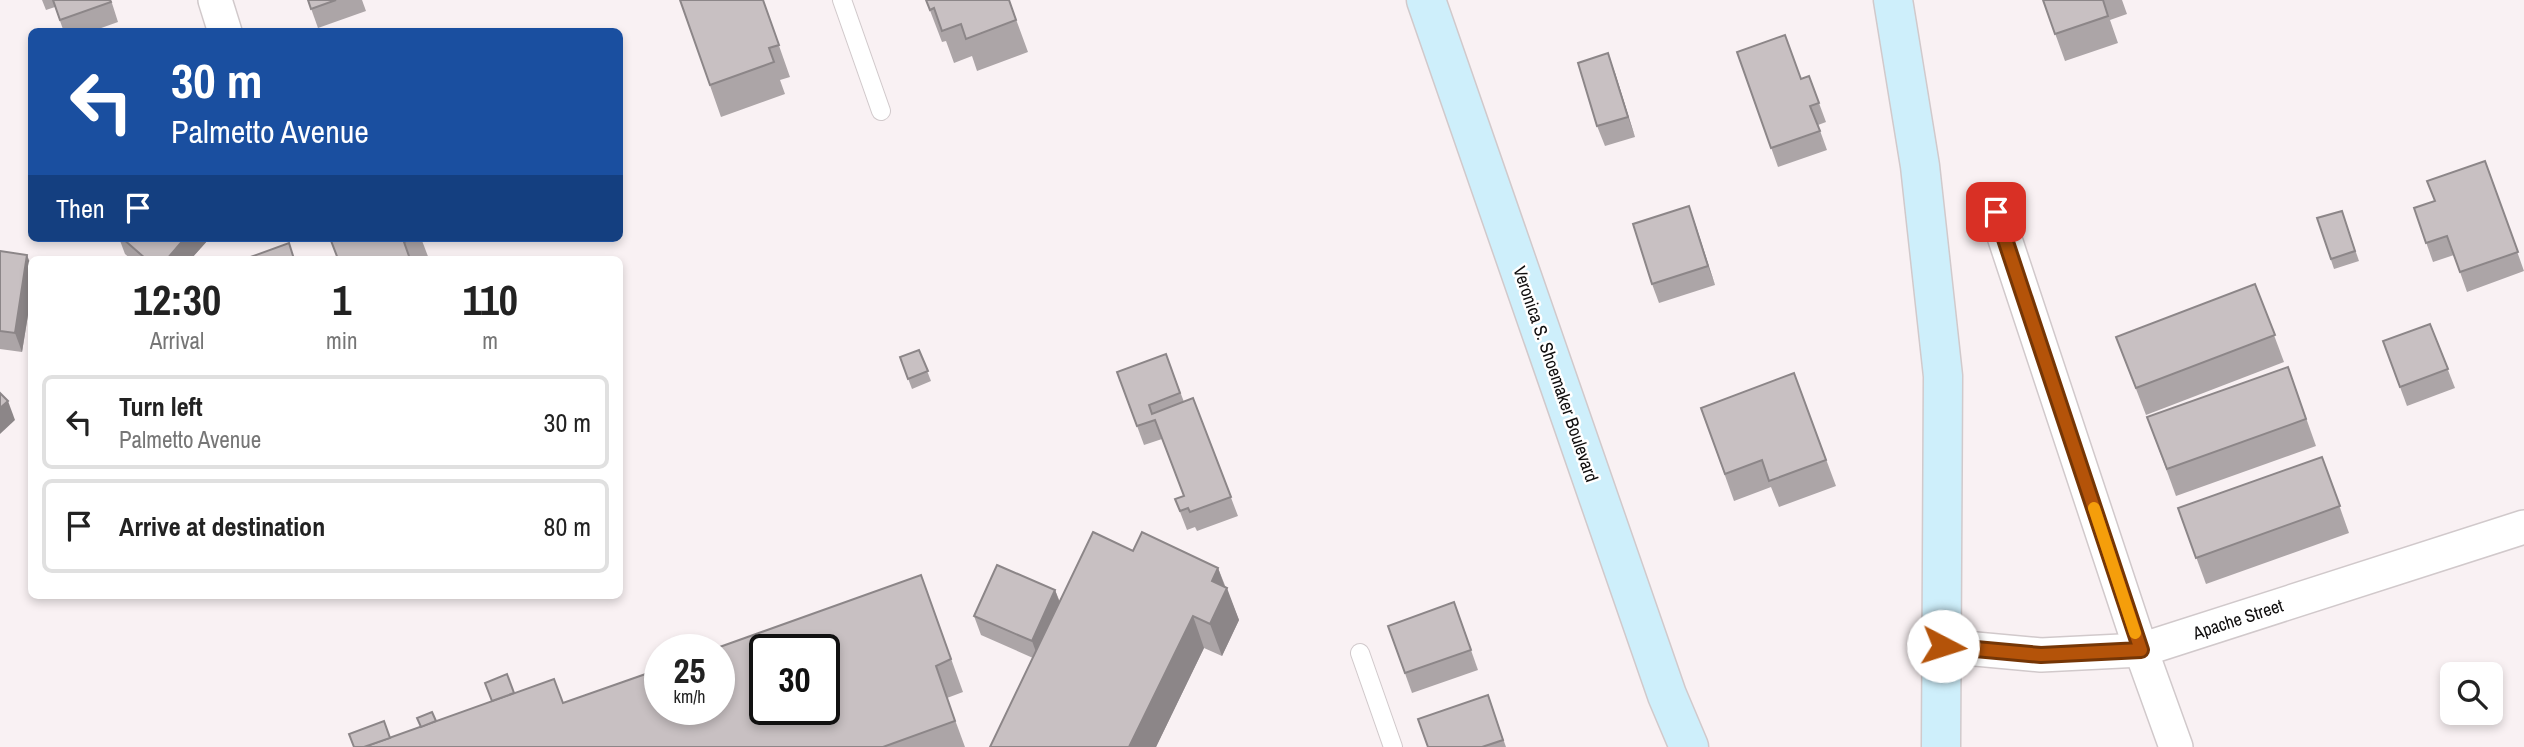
<!DOCTYPE html>
<html lang="en">
<head>
<meta charset="utf-8">
<style>
	:root { --surface:#fff; --page:#f2f2f2; --text:#222; --muted:#767676; --line:#e0e0e0 }
	body { margin:0; font-family:"Archivo Narrow",sans-serif; background:var(--page); color:var(--text); height:100vh; display:flex; flex-direction:column; font-size:26px; white-space:nowrap }
	* { box-sizing:border-box; margin:0 }
	p { font-size:23px; color:var(--muted) }
	.icon { flex:none; width:38px; height:38px; fill:none; stroke:currentColor; stroke-width:2; stroke-linecap:round; stroke-linejoin:round }
	.map { position:relative; flex:1; overflow:hidden }
	.panel { position:absolute; left:28px; top:256px; width:595px; height:343px; display:flex; flex-direction:column; background:var(--surface); border-radius:10px; box-shadow:0 4px 10px #0003 }
	.panel>* { flex:none }
	.banner { position:absolute; left:28px; top:28px; width:595px; height:214px; border-radius:10px; box-shadow:0 4px 10px #0003; background:#1a4fa0; color:#fff; overflow:hidden }
	.buttons { position:absolute; left:2440px; top:662px; display:grid; gap:14px }
	.buttons a { display:grid; place-items:center; width:63px; height:63px; border-radius:10px; background:var(--surface); box-shadow:0 4px 10px #0003; font-size:35px }
	.speed { position:absolute; left:644px; top:634px; display:flex; gap:14px; font-size:35px; font-weight:700; text-align:center }
	.speed>* { display:grid; place-content:center; width:91px; height:91px; border-radius:50%; background:var(--surface); box-shadow:0 4px 10px #0003; line-height:1 }
	.speed small { font-size:18px; font-weight:400 }
	.speed .limit { border:4px solid #111; border-radius:10px; background:#fff; color:#111 }
	.pin { position:absolute; display:grid; place-items:center; width:60px; height:60px; color:#fff; margin:-30px; border-radius:14px; box-shadow:0 4px 10px #0006 }
	.me { position:absolute; width:77px; margin:-38px; rotate:95deg; stroke-linejoin:round; filter:drop-shadow(0 0 5px #0008) }
	.turn { display:flex; align-items:center; gap:24px; height:147px; padding:0 28px; font-size:32px }
	.turn .icon { width:91px; height:91px; stroke-width:2.5 }
	.turn b { display:block; font-size:49px; line-height:60px }
	.then { display:flex; align-items:center; height:66px; padding:0 28px; background:#0003; gap:14px; font-size:26px }
	.eta { display:flex; justify-content:space-evenly; align-items:center; height:119px; text-align:center }
	.eta b { font-size:42px; font-weight:800; line-height:49px }
	ul { padding:0; list-style:none }
	li { display:flex; align-items:center; gap:21px; height:94px; margin:0 14px 10px; padding:0 14px; border:4px solid var(--line); border-radius:10px }
	li div { flex:1 }
	li b { display:block; font-size:26px }
	li em { font-style:normal }
	.map>svg:first-child { display:block }
	.lines { fill:none; stroke-linecap:round; stroke-linejoin:round }
	.lane-casing { stroke:#d1c9cb; stroke-width:20 }
	.street-casing { stroke:#d1c9cb; stroke-width:36 }
	.secondary-casing { stroke:#d1c9cb; stroke-width:41 }
	.lane { stroke:#fff; stroke-width:18 }
	.street { stroke:#fff; stroke-width:33 }
	.secondary { stroke:#ceeffb; stroke-width:38 }
	.wall { fill:#aca5a7 }
	.shaded-wall { fill:#8c8688 }
	.building { fill:#c8c0c2; stroke:#8c8688; stroke-width:2; fill-rule:evenodd }
	.route-casing { stroke:#753606; stroke-width:18 }
	.route { stroke:#b45309; stroke-width:12 }
	.slow { stroke:#f59e0b; stroke-width:12 }
	.labels { text-anchor:middle; dominant-baseline:central; stroke-width:5; stroke-linejoin:round; paint-order:stroke }
	.street-label { font-size:18px; fill:#100e0e; stroke:#fff }
</style>
</head>
<body>
<div class="map">
<svg width="2524" height="747" viewBox="0 0 2524 747">
	<rect width="100%" height="100%" fill="#f9f1f3"/>
	<g class="lines">
		<defs>
			<g id="lane">
				<path d="M 842,0 L 881,111"/>
				<path d="M 1360,653 L 1393,747"/>
			</g>
			<g id="street">
				<path d="M 215,0 L 225,32"/>
				<path d="M 1996,212 L 2141,650 L 2176,747"/>
				<path d="M 1943,646 L 2041,655 L 2141,650 L 2524,527"/>
			</g>
			<g id="secondary">
				<path d="M 1426,0 L 1667,695 L 1689,747"/>
				<path d="M 1893,0 L 1920,166 L 1943,376 L 1941,747"/>
			</g>
		</defs>
		<!-- lane casing -->
		<use href="#lane" class="lane-casing"/>
		<!-- street casing -->
		<use href="#street" class="street-casing"/>
		<!-- secondary casing -->
		<use href="#secondary" class="secondary-casing"/>
		<!-- lane -->
		<use href="#lane" class="lane"/>
		<!-- street -->
		<use href="#street" class="street"/>
		<!-- secondary -->
		<use href="#secondary" class="secondary"/>
	</g>
	<!-- wall -->
	<g class="wall">
		<path d="M 42,0 L 111,0 L 118,22 L 90,32 L 64,32 L 55,7 L 46,10 Z"/>
		<path d="M 308,0 L 362,0 L 366,11 L 318,28 Z"/>
		<path d="M 680,0 L 763,0 L 790,77 L 780,80 L 785,94 L 721,117 Z"/>
		<path d="M 926,0 L 1009,0 L 1028,52 L 977,71 L 972,56 L 954,63 L 946,41 L 942,42 Z"/>
		<path d="M 2043,0 L 2122,0 L 2127,14 L 2110,20 L 2118,43 L 2065,61 Z"/>
		<path d="M 1737,52 L 1801,79 L 1809,76 L 1826,122 L 1818,125 L 1827,150 L 1778,167 Z"/>
		<path d="M 1615,73 L 1635,137 L 1605,146 L 1597,126 Z"/>
		<path d="M 2485,161 L 2524,271 L 2467,292 L 2454,255 L 2433,262 L 2414,208 L 2435,201 Z"/>
		<path d="M 1689,206 L 1715,285 L 1659,303 L 1652,284 Z"/>
		<path d="M 2342,211 L 2359,261 L 2334,269 L 2317,218 Z"/>
		<path d="M 119,238 L 207,238 L 208,240 L 191,259 L 131,259 L 125,254 Z"/>
		<path d="M 330,238 L 421,238 L 429,259 L 338,259 Z"/>
		<path d="M 0,251 L 32,268 L 32,290 L 22,352 L 0,349 Z"/>
		<path d="M 2255,284 L 2284,362 L 2146,415 L 2116,337 Z"/>
		<path d="M 2430,324 L 2455,388 L 2407,406 L 2383,341 Z"/>
		<path d="M 919,350 L 931,381 L 912,389 L 900,357 Z"/>
		<path d="M 1166,354 L 1184,402 L 1193,398 L 1238,516 L 1197,531 L 1195,527 L 1187,530 L 1175,499 L 1184,496 L 1162,439 L 1144,445 L 1117,372 Z"/>
		<path d="M 2288,367 L 2316,446 L 2176,496 L 2147,417 Z"/>
		<path d="M 1794,373 L 1836,486 L 1779,507 L 1771,487 L 1734,501 L 1701,408 Z"/>
		<path d="M 2322,457 L 2349,533 L 2206,584 L 2178,508 Z"/>
		<path d="M 1133,551 L 1218,568 L 1239,620 L 1222,656 L 1204,648 L 1156,747 L 990,747 L 1033,658 L 981,635 L 974,616 L 1055,590 L 1060,602 Z"/>
		<path d="M 921,575 L 963,692 L 947,698 L 965,747 L 354,747 L 390,738 L 514,693 L 563,703 Z"/>
		<path d="M 1454,602 L 1478,670 L 1412,693 L 1388,626 Z"/>
		<path d="M 1488,695 L 1506,747 L 1428,747 Z"/>
	</g>
	<!-- shaded-wall -->
	<g class="shaded-wall">
		<path d="M 1608,53 L 1615,73 L 1635,137 L 1628,117 Z"/>
		<path d="M 1689,206 L 1696,226 L 1715,285 L 1708,266 Z"/>
		<path d="M 185,238 L 207,238 L 208,240 L 191,259 L 167,259 Z"/>
		<path d="M 27,255 L 32,268 L 32,290 L 22,352 L 15,333 Z"/>
		<path d="M 8,401 L 15,420 L 0,434 L 0,408 Z"/>
		<path d="M 1218,568 L 1226,590 L 1227,588 L 1239,620 L 1222,656 L 1210,624 L 1212,581 Z"/>
		<path d="M 1055,590 L 1062,609 L 1039,660 L 1032,641 Z"/>
		<path d="M 1193,616 L 1204,648 L 1156,747 L 1129,747 Z"/>
	</g>
	<!-- building -->
	<g class="building">
		<path d="M 53,0 L 110,0 L 111,2 L 60,20 Z"/>
		<path d="M 308,0 L 336,0 L 311,9 Z"/>
		<path d="M 680,0 L 763,0 L 779,45 L 769,48 L 774,62 L 710,85 Z"/>
		<path d="M 926,0 L 1009,0 L 1016,20 L 966,39 L 961,24 L 942,31 L 934,8 L 930,10 Z"/>
		<path d="M 2043,0 L 2103,0 L 2108,16 L 2055,34 Z"/>
		<path d="M 1785,35 L 1801,79 L 1809,76 L 1819,103 L 1810,106 L 1820,131 L 1771,148 L 1737,52 Z"/>
		<path d="M 1608,53 L 1628,117 L 1597,126 L 1578,63 Z"/>
		<path d="M 2485,161 L 2518,252 L 2460,272 L 2447,236 L 2426,243 L 2414,208 L 2435,201 L 2427,181 Z"/>
		<path d="M 1689,206 L 1708,266 L 1652,284 L 1633,224 Z"/>
		<path d="M 2342,211 L 2355,251 L 2331,259 L 2317,218 Z"/>
		<path d="M 122,238 L 185,238 L 167,259 L 146,259 Z"/>
		<path d="M 330,238 L 413,238 L 404,242 L 410,259 L 338,259 Z"/>
		<path d="M 289,243 L 294,259 L 245,259 Z"/>
		<path d="M 0,251 L 27,255 L 15,333 L 0,331 Z"/>
		<path d="M 2255,284 L 2275,335 L 2136,388 L 2116,337 Z"/>
		<path d="M 2430,324 L 2448,369 L 2400,387 L 2383,341 Z"/>
		<path d="M 919,350 L 928,371 L 908,379 L 900,357 Z"/>
		<path d="M 1166,354 L 1180,393 L 1149,405 L 1152,414 L 1193,398 L 1231,497 L 1190,512 L 1188,508 L 1180,511 L 1175,499 L 1184,496 L 1155,420 L 1137,426 L 1117,372 Z"/>
		<path d="M 2288,367 L 2306,419 L 2167,469 L 2147,417 Z"/>
		<path d="M 1794,373 L 1826,460 L 1769,481 L 1762,460 L 1725,474 L 1701,408 Z"/>
		<path d="M 0,393 L 8,401 L 0,408 Z"/>
		<path d="M 2322,457 L 2340,506 L 2196,558 L 2178,508 Z"/>
		<path d="M 1093,532 L 1133,551 L 1142,532 L 1218,568 L 1212,581 L 1227,588 L 1210,624 L 1193,616 L 1129,747 L 990,747 Z"/>
		<path d="M 997,565 L 1055,590 L 1032,641 L 974,616 Z"/>
		<path d="M 921,575 L 951,659 L 936,666 L 955,721 L 883,747 L 364,747 L 554,679 L 563,703 L 660,669 L 660,709 L 719,709 L 719,649 L 714,649 ZM 765,649 L 824,649 L 824,709 L 765,709 Z"/>
		<path d="M 1454,602 L 1471,650 L 1405,673 L 1388,626 Z"/>
		<path d="M 507,674 L 514,693 L 492,701 L 485,683 Z"/>
		<path d="M 1488,695 L 1503,740 L 1482,747 L 1428,747 L 1418,719 Z"/>
		<path d="M 432,712 L 436,721 L 421,727 L 417,718 Z"/>
		<path d="M 384,721 L 390,738 L 364,747 L 354,747 L 349,734 Z"/>
	</g>
	<g class="lines">
		<defs>
			<path id="route" d="M 1943,646 L 2041,655 L 2141,650 L 1996,212"/>
		</defs>
		<!-- route casing -->
		<use href="#route" class="route-casing"/>
		<!-- route -->
		<use href="#route" class="route"/>
		<!-- slow -->
		<path class="slow" d="M 2094,508 L 2135,633"/>
	</g>
	<g class="labels">
		<!-- street labels -->
		<g class="street-label">
			<text transform="translate(1556 374) rotate(71)">Veronica S. Shoemaker Boulevard</text>
			<text transform="translate(2238 619) rotate(-18)">Apache Street</text>
		</g>
	</g>
</svg>
<div class="buttons">
<a><svg class="icon" aria-label="search" viewBox="0 0 24 24"><circle cx="10" cy="10" r="6"/><path d="M15 15l6 6"/></svg></a>
</div>
<div class="speed"><div>25<small>km/h</small></div><div class="limit">30</div></div>
<div class="pin" style="left:1996px;top:212px;background:#d93025"><svg class="icon" aria-label="arrive" viewBox="0 0 24 24"><path d="M6 21V4h12l-3 4 3 4H6"/></svg></div>
<svg class="me" style="left:1943px;top:646px" viewBox="-20 -20 40 40"><circle r="19" fill="#fff"/><path d="M0-13L10 11 0 6-10 11z" fill="#b45309"/></svg>
<div class="banner">
<div class="turn"><svg class="icon" aria-label="left" viewBox="0 0 24 24"><path d="M17 20v-9H6M10 6l-5 5 5 5"/></svg><div><b>30 m</b>Palmetto Avenue</div></div>
<div class="then">Then<svg class="icon" aria-label="arrive" viewBox="0 0 24 24"><path d="M6 21V4h12l-3 4 3 4H6"/></svg></div>
</div>
<section class="panel">
<div class="eta">
<div><b>12:30</b><p>Arrival</p></div>
<div><b>1</b><p>min</p></div>
<div><b>110</b><p>m</p></div>
</div>
<ul>
<li><svg class="icon" aria-label="left" viewBox="0 0 24 24"><path d="M17 20v-9H6M10 6l-5 5 5 5"/></svg><div><b>Turn left</b><p>Palmetto Avenue</p></div><em>30 m</em></li>
<li><svg class="icon" aria-label="arrive" viewBox="0 0 24 24"><path d="M6 21V4h12l-3 4 3 4H6"/></svg><div><b>Arrive at destination</b></div><em>80 m</em></li>
</ul>
</section>
</div>
</body>
</html>
